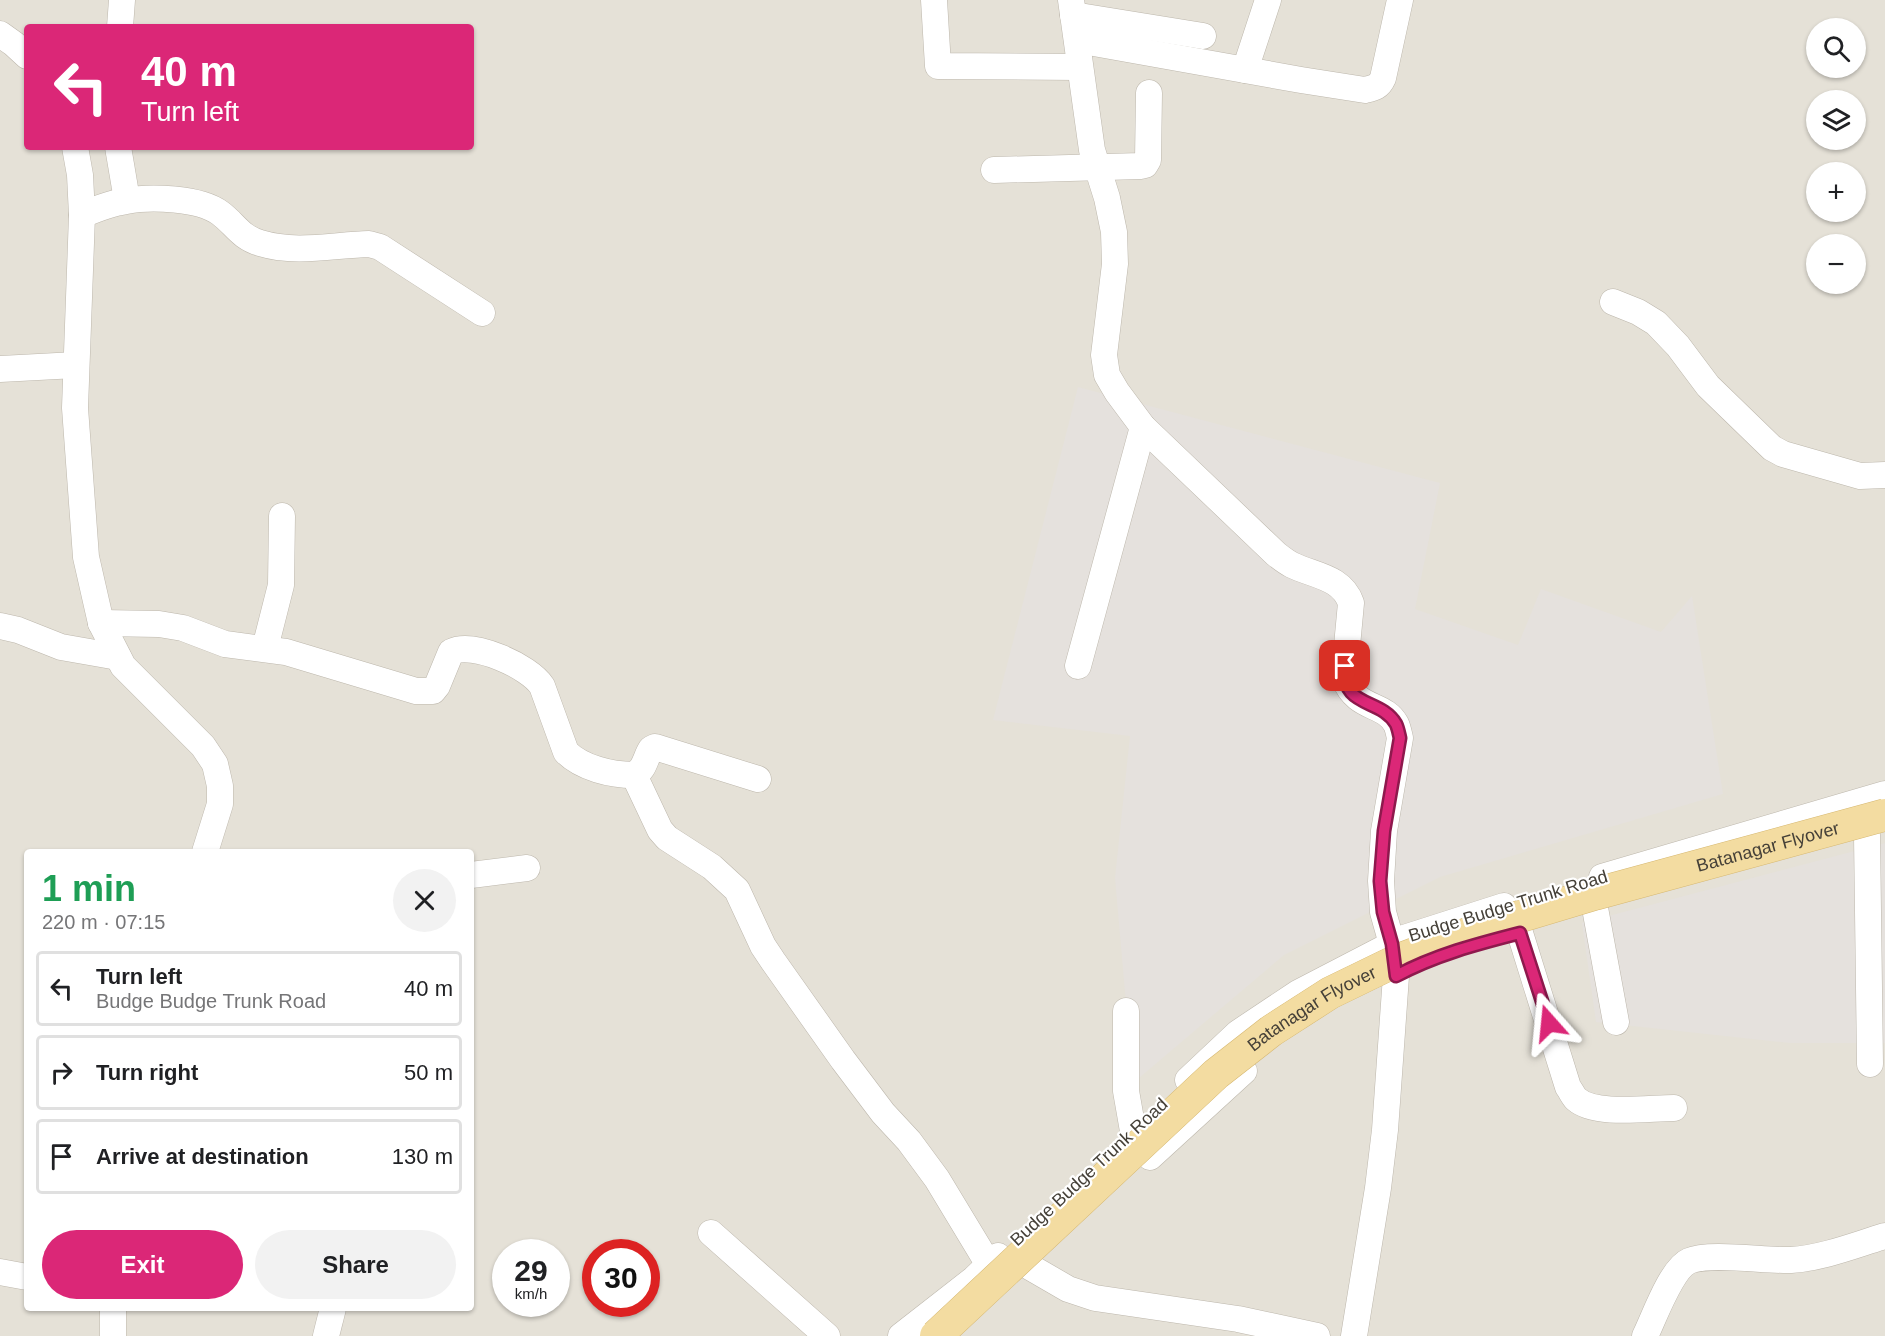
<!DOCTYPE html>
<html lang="en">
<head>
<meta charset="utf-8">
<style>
	:root { --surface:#fff; --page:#f2f2f2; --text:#202124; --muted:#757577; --line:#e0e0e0; --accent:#db2777 }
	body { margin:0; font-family:Arial,sans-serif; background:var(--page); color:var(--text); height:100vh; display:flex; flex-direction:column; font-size:22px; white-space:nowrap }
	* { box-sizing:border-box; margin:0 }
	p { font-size:20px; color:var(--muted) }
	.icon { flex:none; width:33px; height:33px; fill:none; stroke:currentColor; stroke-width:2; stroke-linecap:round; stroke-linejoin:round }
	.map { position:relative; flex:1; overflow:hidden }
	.drawer { position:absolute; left:24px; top:849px; width:450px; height:462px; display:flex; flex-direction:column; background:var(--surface); border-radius:6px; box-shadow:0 2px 4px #0004 }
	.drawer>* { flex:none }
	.guide { position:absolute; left:24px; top:24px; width:450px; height:126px; border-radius:6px; box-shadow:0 2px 4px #0004; background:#db2777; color:#fff; overflow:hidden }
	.tools { position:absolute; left:1806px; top:18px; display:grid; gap:12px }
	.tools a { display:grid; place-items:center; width:60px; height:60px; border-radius:50%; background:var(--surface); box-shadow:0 2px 4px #0004; font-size:30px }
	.speed { position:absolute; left:492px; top:1239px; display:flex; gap:12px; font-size:30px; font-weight:700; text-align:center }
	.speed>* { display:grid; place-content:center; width:78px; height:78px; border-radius:50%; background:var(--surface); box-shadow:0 2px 4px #0004; line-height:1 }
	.speed small { font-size:15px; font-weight:400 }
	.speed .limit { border:9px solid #d22; background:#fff; color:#111 }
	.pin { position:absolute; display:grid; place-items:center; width:51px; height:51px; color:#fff; margin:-26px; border-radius:12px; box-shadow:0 3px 9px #0006 }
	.me { position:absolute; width:66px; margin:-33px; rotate:342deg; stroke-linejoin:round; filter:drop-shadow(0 0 4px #0008) }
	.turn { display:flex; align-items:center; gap:21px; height:126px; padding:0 18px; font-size:27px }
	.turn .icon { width:78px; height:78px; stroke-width:2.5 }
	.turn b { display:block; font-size:42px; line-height:51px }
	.round { display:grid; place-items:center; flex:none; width:63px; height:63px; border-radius:32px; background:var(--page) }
	.summary { display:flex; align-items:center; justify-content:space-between; height:102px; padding:0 18px }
	h1 { font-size:36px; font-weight:800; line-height:45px; color:#1e9e55 }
	.button { display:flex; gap:12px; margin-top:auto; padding:12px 18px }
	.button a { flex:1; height:69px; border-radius:36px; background:var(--accent); color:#fff; font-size:24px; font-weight:800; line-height:69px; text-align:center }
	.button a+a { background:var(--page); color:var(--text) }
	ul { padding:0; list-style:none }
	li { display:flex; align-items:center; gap:18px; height:75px; margin:0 12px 9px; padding:0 6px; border:3px solid var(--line); border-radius:6px }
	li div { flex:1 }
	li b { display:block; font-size:22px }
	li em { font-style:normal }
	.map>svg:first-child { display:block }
	.residential { fill:#e5e1d7; fill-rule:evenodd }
	.industrial { fill:#e5e1dd }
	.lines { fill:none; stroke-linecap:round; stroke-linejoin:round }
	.minor-casing { stroke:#bdb7ac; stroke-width:27 }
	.minor { stroke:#fff; stroke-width:26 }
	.major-bridge-casing { stroke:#d6b872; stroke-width:33; stroke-linecap:butt }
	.major-bridge { stroke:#f3dca1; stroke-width:32 }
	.route-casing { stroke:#8e194d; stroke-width:15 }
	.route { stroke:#db2777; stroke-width:10 }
	.labels { text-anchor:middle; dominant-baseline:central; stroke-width:4.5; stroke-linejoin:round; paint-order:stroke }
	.street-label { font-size:18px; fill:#454038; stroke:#fff }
</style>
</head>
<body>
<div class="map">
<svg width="1885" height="1336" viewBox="0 0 1885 1336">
	<rect width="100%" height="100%" fill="#f2efe8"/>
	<!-- residential -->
	<path class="residential" d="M 0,0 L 1885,0 L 1885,1336 L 0,1336 ZM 27,27 L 471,27 L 471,147 L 27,147 ZM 1816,28 L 1856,28 L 1856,68 L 1816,68 ZM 1816,100 L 1856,100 L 1856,140 L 1816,140 ZM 1816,172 L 1856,172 L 1856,212 L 1816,212 ZM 1816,244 L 1856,244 L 1856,284 L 1816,284 ZM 27,852 L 471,852 L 471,1308 L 27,1308 ZM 506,1252 L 556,1252 L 556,1304 L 506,1304 ZM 596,1252 L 646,1252 L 646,1304 L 596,1304 Z"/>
	<!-- industrial -->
	<g class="industrial">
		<path d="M 1078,387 L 1440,483 L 1415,609 L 1518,645 L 1541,589 L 1661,632 L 1692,596 L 1723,794 L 1440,877 L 1284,955 L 1133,1083 L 1115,878 L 1130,736 L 993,720 Z"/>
		<path d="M 1885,843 L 1885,1043 L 1789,1043 L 1596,1022 L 1582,923 Z"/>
	</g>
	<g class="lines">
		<defs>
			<g id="minor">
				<path d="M 934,0 L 938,66 L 1079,67"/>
				<path d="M 1071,0 L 1092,150 L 1107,198 L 1114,232 L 1115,264 L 1104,355 L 1107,375 L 1117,392 L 1143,427 L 1276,554 C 1281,558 1286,562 1292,565 C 1315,576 1342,577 1351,603 L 1344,678 C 1357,711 1384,702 1396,724 C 1398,728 1399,734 1400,738 L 1384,831 L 1381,881 L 1383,912 L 1392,944 L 1396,976 L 1385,1130 L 1378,1188 L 1354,1336"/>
				<path d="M 1073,15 L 1203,36"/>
				<path d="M 120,27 L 122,0"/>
				<path d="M 0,34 L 14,44 L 27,56"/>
				<path d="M 1077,40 L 1301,80 L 1365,90 C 1374,88 1379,87 1383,78 L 1400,0"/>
				<path d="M 1245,70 L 1268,0"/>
				<path d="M 75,147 L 80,175 L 82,215 L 75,408 L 86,557 L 101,623 L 123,666 L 203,746 L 215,764 L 220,786 L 220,804 L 205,852"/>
				<path d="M 118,147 L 127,200"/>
				<path d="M 994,170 L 1141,166 L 1145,165 L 1148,160 L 1149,93"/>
				<path d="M 82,215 C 96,209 111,203 126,201 C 150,196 200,198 220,213 C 235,224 240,237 260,243 C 296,254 333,245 369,244 L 380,247 L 482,313"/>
				<path d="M 1613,302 L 1638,312 L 1656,323 L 1678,346 L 1708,386 L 1772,448 L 1783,454 L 1860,476 L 1885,475"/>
				<path d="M 0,369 L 76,365"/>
				<path d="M 101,623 L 159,624 L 183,628 L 225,644 L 286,652 L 416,691 L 433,691 L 437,686 L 451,652 C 473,641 529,666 542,686 L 566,752 C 582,768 611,775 634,775 C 645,770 645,758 651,749 L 655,747 L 758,779"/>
				<path d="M 0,626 L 18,630 L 61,647 L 118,657"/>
				<path d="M 265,648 L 281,585 L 282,516"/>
				<path d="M 1078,666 L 1143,427"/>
				<path d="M 634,775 L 660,830 L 667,838 L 712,867 L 737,890 L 763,946 L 773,961 L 843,1060 L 883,1113 L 909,1141 L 937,1179 L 989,1265"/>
				<path d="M 1867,835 L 1870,1064"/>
				<path d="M 471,875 L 527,868"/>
				<path d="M 1602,877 L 1885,794"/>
				<path d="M 1595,908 L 1616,1022"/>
				<path d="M 1520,933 L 1568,1087 C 1571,1091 1573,1096 1576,1099 C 1595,1116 1648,1108 1674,1108"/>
				<path d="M 1126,1011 L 1126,1091 L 1133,1131"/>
				<path d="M 1188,1080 L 1238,1033 L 1298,993 L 1404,938 L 1504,906"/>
				<path d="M 1150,1157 L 1244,1071"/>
				<path d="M 711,1233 L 827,1336"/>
				<path d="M 1030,1267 L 1068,1289 L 1095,1298 L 1238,1319 L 1317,1336"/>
				<path d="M 0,1272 L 27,1277"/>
				<path d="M 113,1336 L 113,1308"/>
				<path d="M 326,1336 L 333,1308"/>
				<path d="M 901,1336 L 974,1279 L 998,1256"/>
				<path d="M 1645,1336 C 1654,1318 1671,1269 1689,1261 C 1709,1252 1766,1261 1791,1260 C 1823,1258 1855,1245 1885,1236"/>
			</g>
		</defs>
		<!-- minor casing -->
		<use href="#minor" class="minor-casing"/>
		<!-- minor -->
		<use href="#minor" class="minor"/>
		<defs>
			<g id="major-bridge">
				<path id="s1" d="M 936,1336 L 1216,1074 L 1271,1031 L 1330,993 L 1398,960 L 1488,926 L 1595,894 L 1885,815"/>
			</g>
		</defs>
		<!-- major-bridge casing -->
		<use href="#major-bridge" class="major-bridge-casing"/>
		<!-- major-bridge -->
		<use href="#major-bridge" class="major-bridge"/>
	</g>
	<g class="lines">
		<defs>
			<path id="route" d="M 1345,666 C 1341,709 1380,697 1396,724 C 1398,728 1399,734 1400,738 L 1384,831 L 1380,881 L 1383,912 L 1392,944 L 1396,976 C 1435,955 1477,944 1520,933 L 1549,1023"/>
		</defs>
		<!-- route casing -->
		<use href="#route" class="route-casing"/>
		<!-- route -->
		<use href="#route" class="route"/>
	</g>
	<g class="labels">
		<!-- street labels -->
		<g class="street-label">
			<text stroke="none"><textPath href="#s1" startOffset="986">Batanagar Flyover</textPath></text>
			<text transform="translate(1508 906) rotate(-17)">Budge Budge Trunk Road</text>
			<text stroke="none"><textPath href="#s1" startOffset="500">Batanagar Flyover</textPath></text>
			<text transform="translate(1089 1172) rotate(-43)">Budge Budge Trunk Road</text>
		</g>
	</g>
</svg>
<div class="tools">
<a><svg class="icon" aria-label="search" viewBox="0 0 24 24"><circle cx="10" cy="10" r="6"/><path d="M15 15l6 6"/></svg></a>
<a><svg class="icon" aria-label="layers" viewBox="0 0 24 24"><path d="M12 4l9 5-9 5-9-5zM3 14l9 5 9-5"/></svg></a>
<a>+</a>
<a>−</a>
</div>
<div class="speed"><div>29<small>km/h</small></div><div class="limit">30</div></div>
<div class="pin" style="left:1345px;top:666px;background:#d93025"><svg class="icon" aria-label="arrive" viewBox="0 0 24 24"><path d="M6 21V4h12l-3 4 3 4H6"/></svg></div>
<svg class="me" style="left:1549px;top:1023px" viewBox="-20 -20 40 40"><path d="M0-17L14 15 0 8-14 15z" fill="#db2777" stroke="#fff" stroke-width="4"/></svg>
<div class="guide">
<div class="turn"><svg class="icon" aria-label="left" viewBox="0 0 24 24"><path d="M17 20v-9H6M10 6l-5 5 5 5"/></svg><div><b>40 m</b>Turn left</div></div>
</div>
<section class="drawer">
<div class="summary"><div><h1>1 min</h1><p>220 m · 07:15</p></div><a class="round"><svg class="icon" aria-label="close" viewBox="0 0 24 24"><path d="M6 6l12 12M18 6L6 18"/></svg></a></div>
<ul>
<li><svg class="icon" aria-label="left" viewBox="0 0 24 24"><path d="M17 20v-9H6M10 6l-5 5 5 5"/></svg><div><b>Turn left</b><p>Budge Budge Trunk Road</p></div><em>40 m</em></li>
<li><svg class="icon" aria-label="right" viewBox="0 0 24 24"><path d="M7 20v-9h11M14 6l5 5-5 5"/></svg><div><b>Turn right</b></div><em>50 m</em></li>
<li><svg class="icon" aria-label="arrive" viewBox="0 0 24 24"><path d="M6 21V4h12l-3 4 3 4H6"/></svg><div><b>Arrive at destination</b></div><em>130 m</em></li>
</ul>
<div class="button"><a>Exit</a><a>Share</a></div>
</section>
</div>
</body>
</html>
